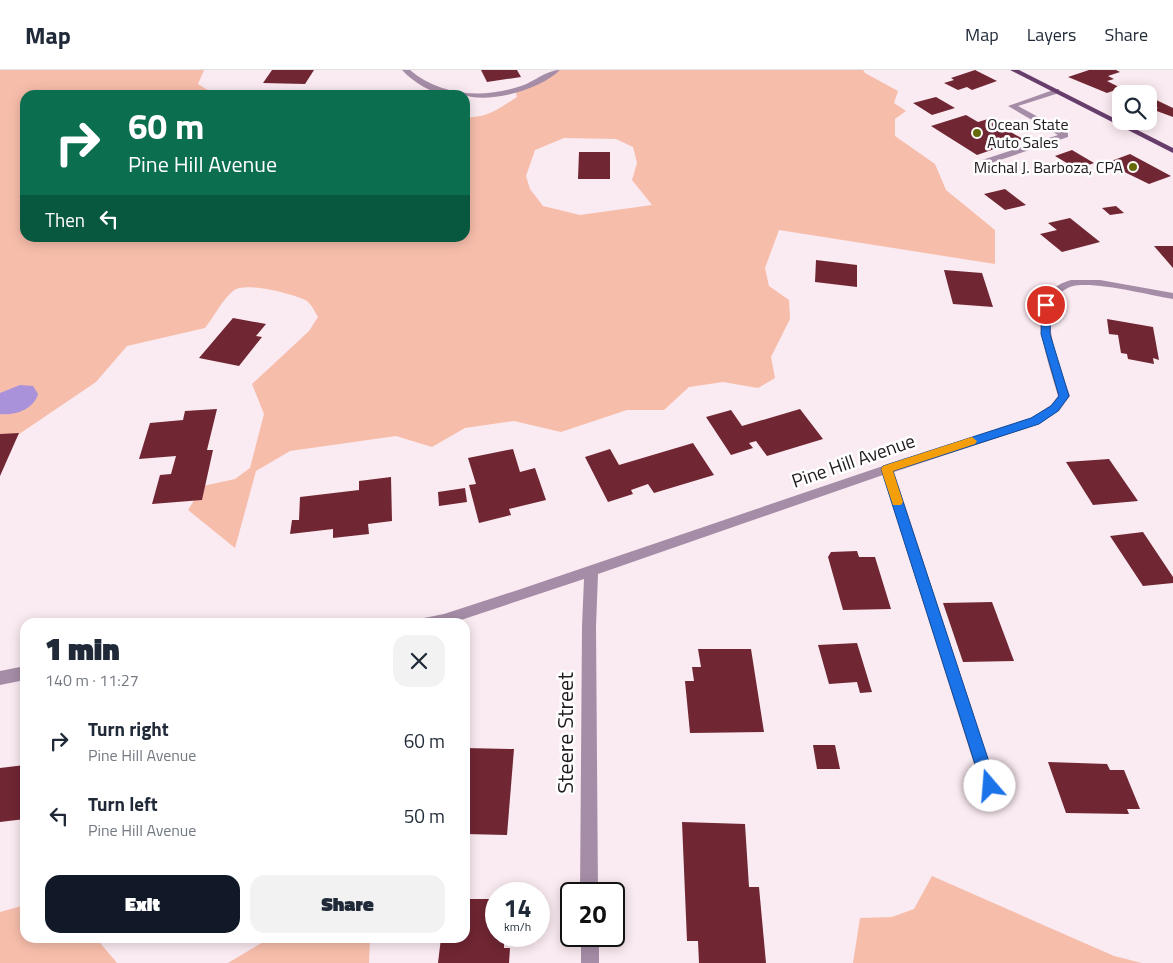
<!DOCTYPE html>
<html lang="en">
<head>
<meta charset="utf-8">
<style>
	:root { --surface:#fff; --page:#f2f2f3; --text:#1f2937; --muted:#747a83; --line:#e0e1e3; --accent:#111827 }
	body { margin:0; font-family:"Titillium Web",sans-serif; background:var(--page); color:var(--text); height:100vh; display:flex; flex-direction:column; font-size:19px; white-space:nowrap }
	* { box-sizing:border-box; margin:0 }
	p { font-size:16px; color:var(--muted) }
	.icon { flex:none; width:28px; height:28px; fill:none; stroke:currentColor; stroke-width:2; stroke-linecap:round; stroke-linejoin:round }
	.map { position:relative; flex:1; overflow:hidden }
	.panel { position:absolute; left:20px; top:548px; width:450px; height:325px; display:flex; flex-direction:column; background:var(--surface); border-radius:15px; box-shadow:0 2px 12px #0003 }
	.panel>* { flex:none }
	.guide { position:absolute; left:20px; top:20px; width:450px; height:152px; border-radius:15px; box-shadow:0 2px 12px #0003; background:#0b6e4f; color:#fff; overflow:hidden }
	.fabs { position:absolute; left:1112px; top:15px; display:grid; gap:10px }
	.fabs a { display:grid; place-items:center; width:45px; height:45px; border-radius:10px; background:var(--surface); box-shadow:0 2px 12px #0003; font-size:25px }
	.speed { position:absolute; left:485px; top:812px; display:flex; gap:10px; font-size:25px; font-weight:700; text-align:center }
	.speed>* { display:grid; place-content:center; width:65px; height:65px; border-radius:50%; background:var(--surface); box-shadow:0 2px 12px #0003; line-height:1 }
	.speed small { font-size:12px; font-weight:400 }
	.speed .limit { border:2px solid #111; border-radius:8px; background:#fff; color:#111 }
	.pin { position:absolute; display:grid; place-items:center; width:42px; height:42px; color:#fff; margin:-21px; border:2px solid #fff; border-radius:50%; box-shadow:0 1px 5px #0007 }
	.me { position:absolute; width:55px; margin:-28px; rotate:342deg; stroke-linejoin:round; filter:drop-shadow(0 0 4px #0008) }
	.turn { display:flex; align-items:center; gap:18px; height:105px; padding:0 25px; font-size:22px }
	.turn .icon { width:65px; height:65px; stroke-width:2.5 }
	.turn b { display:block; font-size:35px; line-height:42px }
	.then { display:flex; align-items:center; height:48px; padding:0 25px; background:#0003; gap:10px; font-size:19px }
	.round { display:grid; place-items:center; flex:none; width:52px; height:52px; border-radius:15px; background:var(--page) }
	.headline { display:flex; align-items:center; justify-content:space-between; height:85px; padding:0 25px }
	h1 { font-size:30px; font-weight:800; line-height:38px }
	.cta { display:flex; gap:10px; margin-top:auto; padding:10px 25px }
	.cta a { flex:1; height:58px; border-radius:15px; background:var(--accent); color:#fff; font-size:20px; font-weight:800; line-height:58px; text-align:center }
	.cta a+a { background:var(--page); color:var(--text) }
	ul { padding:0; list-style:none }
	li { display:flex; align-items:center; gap:15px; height:75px; padding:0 25px }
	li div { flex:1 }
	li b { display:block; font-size:19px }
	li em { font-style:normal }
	header { display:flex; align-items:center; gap:30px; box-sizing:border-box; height:70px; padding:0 25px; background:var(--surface); border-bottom:1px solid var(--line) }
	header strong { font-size:24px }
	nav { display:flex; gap:28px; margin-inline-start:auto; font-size:18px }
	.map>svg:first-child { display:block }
	.green { fill:#f7bdab; fill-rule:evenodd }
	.water { fill:#aa92da }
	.building { fill:#702633 }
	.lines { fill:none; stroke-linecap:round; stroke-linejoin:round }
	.minor { fill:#a68da7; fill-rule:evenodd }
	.major { fill:#673d6b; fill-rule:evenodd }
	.route { fill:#1a73e8; stroke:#114b97 }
	.slow { fill:#f59e0b }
	.poi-dot { fill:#676a09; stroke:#fff; stroke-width:2 }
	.labels { text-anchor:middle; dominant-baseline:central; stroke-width:5; stroke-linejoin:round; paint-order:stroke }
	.far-poi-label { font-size:16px; fill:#201b1d; stroke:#fff; text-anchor:start }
	.street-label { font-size:19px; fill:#201b1d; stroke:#fff }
	.near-street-label { font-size:22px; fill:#201b1d; stroke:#fff }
</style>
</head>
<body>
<header>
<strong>Map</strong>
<nav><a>Map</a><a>Layers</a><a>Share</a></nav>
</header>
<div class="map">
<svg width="1173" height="893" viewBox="0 0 1173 893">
	<rect width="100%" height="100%" fill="#faeaf1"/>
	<!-- green -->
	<g class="green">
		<path d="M 0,0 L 204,0 L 198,14 L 211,22 L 256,25 L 25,25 L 25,168 L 465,168 L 465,47 C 486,49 500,38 517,27 L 515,19 L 545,9 L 556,0 L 863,0 L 865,3 L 898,21 L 894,33 L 906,41 L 895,49 L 895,66 L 935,94 L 946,120 L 995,160 L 995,194 L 779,160 L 765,198 L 769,216 L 789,230 L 790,249 L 771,287 L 775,308 L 758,318 L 723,312 L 689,317 L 664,340 L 627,340 L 561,362 L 514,351 L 465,358 L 432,377 L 396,366 L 290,381 L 256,401 L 235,478 L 188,440 L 203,416 L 235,409 L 250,398 L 264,344 L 252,314 L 309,261 L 318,247 C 315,242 312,235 307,231 C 294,224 245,211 233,221 C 223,229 213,248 205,258 L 127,276 L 96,312 L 0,377 ZM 564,68 L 616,69 L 633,77 L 637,93 L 632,110 L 652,135 L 580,145 L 543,136 L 530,119 L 526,106 L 535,80 Z"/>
		<path d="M 932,806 L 1114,886 L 1142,893 L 853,893 L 860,848 L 892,847 L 914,839 Z"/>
		<path d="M 25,835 L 25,868 L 96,868 L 117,893 L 0,893 L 0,842 Z"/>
		<path d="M 270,868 L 370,868 L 369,893 L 228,893 Z"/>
	</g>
	<!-- water -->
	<path class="water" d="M 20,315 L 33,316 L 38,324 C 34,339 15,346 0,344 L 0,323 Z"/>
	<!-- building -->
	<g class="building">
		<path d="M 272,0 L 314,0 L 305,14 L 263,13 Z"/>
		<path d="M 481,0 L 517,0 L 521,7 L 487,12 Z"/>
		<path d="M 975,0 L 997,11 L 972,20 L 967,17 L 958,20 L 944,13 L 954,10 L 951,8 Z"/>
		<path d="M 1089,0 L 1116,0 L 1120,2 L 1108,6 L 1114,9 L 1107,11 L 1121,18 L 1107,23 L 1068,7 Z"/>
		<path d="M 936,27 L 955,38 L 932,45 L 913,33 Z"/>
		<path d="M 1152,28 L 1173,38 L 1173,47 L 1154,40 L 1158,38 L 1149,34 L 1149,30 Z"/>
		<path d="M 966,45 L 978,52 L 988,49 L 1023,69 L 977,85 L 931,56 Z"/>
		<path d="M 1072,80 L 1094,93 L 1077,99 L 1055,86 Z"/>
		<path d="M 579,82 L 610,82 L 610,109 L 578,109 Z"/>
		<path d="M 1130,84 L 1171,106 L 1149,114 L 1106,93 Z"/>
		<path d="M 1005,119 L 1026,135 L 1005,140 L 984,124 Z"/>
		<path d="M 1116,136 L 1124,143 L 1110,145 L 1102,138 Z"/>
		<path d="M 1070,148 L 1100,172 L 1062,182 L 1040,164 L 1057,160 L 1048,153 Z"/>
		<path d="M 1154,176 L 1173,176 L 1173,198 Z"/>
		<path d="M 816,190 L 857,195 L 857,217 L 815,212 Z"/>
		<path d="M 944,200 L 982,203 L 993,237 L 953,234 Z"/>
		<path d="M 233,248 L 266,254 L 256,266 L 262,267 L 239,296 L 199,288 Z"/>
		<path d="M 1107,249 L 1153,257 L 1159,290 L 1153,288 L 1154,294 L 1128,289 L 1127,284 L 1121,283 L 1118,265 L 1109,264 Z"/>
		<path d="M 217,339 L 207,380 L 213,380 L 202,430 L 152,434 L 160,405 L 171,404 L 176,386 L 139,389 L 150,353 L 183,350 L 185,341 Z"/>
		<path d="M 800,339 L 823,369 L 767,386 L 756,371 L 749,373 L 753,378 L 731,385 L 706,347 L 731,340 L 742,356 Z"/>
		<path d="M 19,363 L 0,406 L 0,364 Z"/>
		<path d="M 693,373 L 714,405 L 654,423 L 648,414 L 631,420 L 633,424 L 608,432 L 585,387 L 610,379 L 619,395 Z"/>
		<path d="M 513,379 L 520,402 L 535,398 L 546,430 L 509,439 L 511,445 L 479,453 L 469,415 L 476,414 L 468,388 Z"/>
		<path d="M 1109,389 L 1138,431 L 1093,435 L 1066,392 Z"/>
		<path d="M 391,407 L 392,451 L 368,454 L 369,464 L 333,468 L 333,459 L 290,464 L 292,450 L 299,450 L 300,427 L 359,420 L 359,411 Z"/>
		<path d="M 465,418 L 467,432 L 439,436 L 438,422 Z"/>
		<path d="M 1143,462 L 1173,507 L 1173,513 L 1143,516 L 1110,466 Z"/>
		<path d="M 857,481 L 859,487 L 875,487 L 891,539 L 843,540 L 828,487 L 831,482 Z"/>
		<path d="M 992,532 L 1014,591 L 963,592 L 943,533 Z"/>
		<path d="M 857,573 L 872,622 L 860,623 L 857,612 L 829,614 L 818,575 Z"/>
		<path d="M 698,579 L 751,579 L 764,662 L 690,663 L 685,611 L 694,611 L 692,597 L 701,597 Z"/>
		<path d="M 813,675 L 835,675 L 840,699 L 817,699 Z"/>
		<path d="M 465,678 L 514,679 L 507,765 L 465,764 Z"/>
		<path d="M 1048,692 L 1107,694 L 1110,700 L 1124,700 L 1140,739 L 1127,739 L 1129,744 L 1066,743 Z"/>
		<path d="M 25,695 L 25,749 L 0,752 L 0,698 Z"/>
		<path d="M 682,752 L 745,754 L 749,817 L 759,817 L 766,893 L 699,893 L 698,871 L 687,871 Z"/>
		<path d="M 465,829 L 496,829 L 496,866 L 504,866 L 504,878 L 510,878 L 509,893 L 438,893 L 441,868 L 465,868 Z"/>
	</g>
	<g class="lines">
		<!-- minor -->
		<g class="minor">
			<path d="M 402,0 L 410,0 C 440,26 484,29 521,16 C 534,12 546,0 560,0 C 540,20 488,34 464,25 C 460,23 453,25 449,25 C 431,23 414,13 402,0 Z"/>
			<path d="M 1056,19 L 1059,19 L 1059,23 L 1018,36 L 1068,63 L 1068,67 L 988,94 L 982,94 L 982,90 L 1058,65 L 1008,36 Z"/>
			<path d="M 1071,210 L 1100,210 L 1173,223 L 1173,229 C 1149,225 1095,211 1073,216 C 1065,218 1053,227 1051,236 C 1045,260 1062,302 1070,326 L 1059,341 L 1039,354 L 894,402 L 997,716 L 995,722 L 989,724 L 983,722 L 981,716 L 883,405 L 598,504 L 596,556 L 598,824 L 580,824 L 582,556 L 584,509 L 455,552 L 422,552 L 424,548 L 444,544 L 518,520 L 883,396 L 1031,348 L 1051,335 L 1058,326 C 1052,304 1034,254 1042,234 C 1046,222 1059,213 1071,210 Z"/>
			<path d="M 25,596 L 25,610 L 0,615 L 0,601 Z"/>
			<rect x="581" y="866" width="18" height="27"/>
		</g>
		<!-- major -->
		<path class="major" d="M 1010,0 L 1019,0 L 1173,78 L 1173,83 Z"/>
	</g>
	<!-- route -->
	<path class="route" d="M 1046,232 L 1051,235 L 1050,264 L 1069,326 L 1058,341 L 1039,354 L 893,401 L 997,716 L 995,721 L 990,723 L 984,721 L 982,716 L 881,399 L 883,396 L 1031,348 L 1051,336 L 1059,326 L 1041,264 L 1042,235 Z"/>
	<!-- slow -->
	<path class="slow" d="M 972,367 L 977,371 L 975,374 L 893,401 L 903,432 L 901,435 L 893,435 L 881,399 L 883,396 Z"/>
	<!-- markers -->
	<g class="poi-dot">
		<circle cx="977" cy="63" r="5"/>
		<circle cx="1133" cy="97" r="5"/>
	</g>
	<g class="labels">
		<!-- far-poi labels -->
		<g class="far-poi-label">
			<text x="987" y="54">Ocean State<tspan x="987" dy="18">Auto Sales</tspan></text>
			<text x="1123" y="97" text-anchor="end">Michal J. Barboza, CPA</text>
		</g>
		<!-- street labels -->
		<g class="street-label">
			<text transform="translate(853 390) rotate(-19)">Pine Hill Avenue</text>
		</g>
		<!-- near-street labels -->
		<g class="near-street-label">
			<text transform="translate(565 663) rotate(-90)">Steere Street</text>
		</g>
	</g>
</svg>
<div class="fabs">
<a><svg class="icon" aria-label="search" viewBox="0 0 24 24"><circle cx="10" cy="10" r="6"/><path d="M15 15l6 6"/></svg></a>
</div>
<div class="speed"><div>14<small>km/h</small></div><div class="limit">20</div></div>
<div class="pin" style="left:1046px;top:235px;background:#d93025"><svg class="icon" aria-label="arrive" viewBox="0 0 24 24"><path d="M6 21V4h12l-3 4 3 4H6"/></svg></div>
<svg class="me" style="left:990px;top:716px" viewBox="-20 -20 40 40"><circle r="19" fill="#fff"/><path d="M0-13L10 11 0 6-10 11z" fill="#1a73e8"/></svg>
<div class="guide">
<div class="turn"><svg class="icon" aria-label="right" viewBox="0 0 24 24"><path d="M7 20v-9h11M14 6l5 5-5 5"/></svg><div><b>60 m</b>Pine Hill Avenue</div></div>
<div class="then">Then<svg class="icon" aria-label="left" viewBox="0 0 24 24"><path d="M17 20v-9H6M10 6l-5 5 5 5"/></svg></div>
</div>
<section class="panel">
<div class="headline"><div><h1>1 min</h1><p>140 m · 11:27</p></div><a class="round"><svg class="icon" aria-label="close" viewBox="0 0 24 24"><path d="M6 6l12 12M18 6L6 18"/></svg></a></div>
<ul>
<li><svg class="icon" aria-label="right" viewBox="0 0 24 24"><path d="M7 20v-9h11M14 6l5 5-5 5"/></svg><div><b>Turn right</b><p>Pine Hill Avenue</p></div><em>60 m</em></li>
<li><svg class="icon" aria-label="left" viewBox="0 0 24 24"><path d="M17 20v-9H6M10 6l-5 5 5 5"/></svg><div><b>Turn left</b><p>Pine Hill Avenue</p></div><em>50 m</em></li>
</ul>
<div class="cta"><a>Exit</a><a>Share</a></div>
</section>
</div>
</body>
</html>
